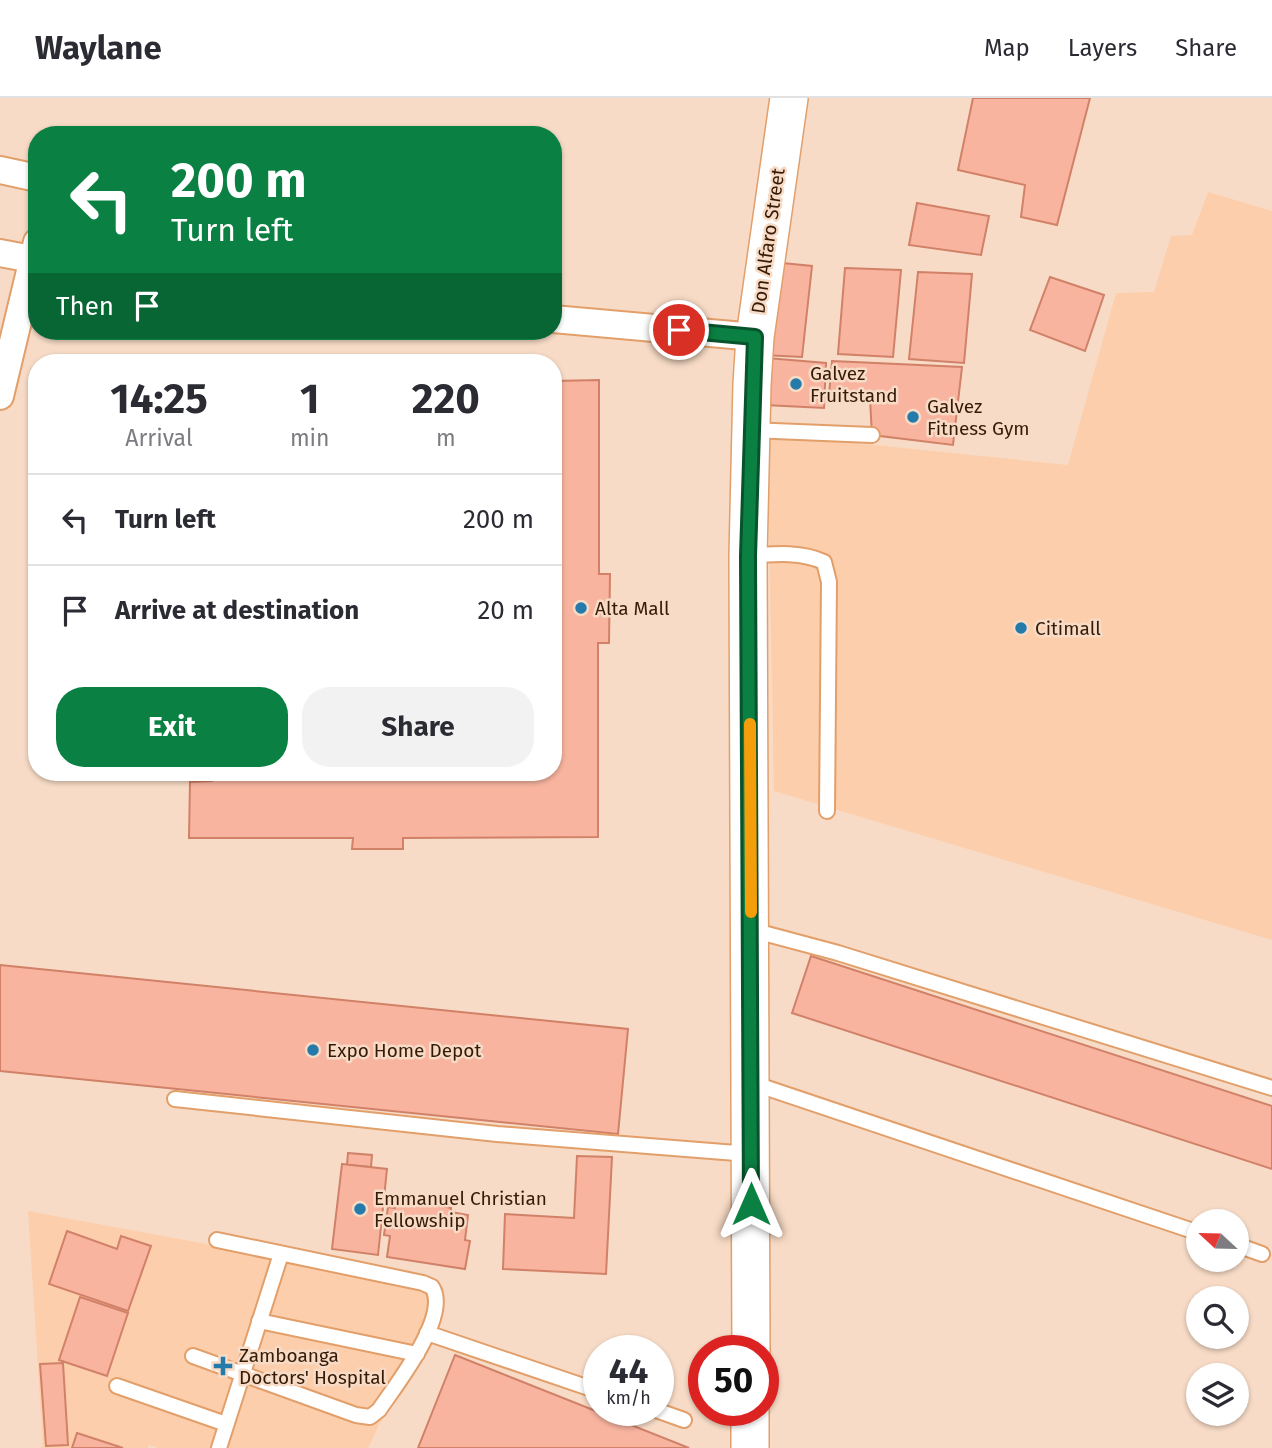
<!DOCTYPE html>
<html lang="en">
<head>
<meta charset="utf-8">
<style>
	:root { --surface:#fff; --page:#f2f2f3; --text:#2b2b33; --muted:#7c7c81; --line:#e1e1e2; --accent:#0b8043 }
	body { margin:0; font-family:"Fira Sans",sans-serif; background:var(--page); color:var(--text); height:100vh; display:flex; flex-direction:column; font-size:26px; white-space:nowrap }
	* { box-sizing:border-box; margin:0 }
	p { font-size:23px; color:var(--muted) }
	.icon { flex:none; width:38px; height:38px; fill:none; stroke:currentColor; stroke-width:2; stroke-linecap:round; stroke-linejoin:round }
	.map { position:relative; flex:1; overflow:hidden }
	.side { position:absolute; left:28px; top:256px; width:534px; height:427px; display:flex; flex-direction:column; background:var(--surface); border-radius:28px; box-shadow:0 2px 5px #0004 }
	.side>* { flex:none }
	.banner { position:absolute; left:28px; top:28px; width:534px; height:214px; border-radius:28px; box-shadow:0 2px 5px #0004; background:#0b8043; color:#fff; overflow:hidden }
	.needle { width:46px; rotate:292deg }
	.fabs { position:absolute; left:1186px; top:1111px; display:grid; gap:14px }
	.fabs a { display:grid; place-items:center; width:63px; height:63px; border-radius:50%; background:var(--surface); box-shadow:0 2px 5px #0004; font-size:35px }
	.speed { position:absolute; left:583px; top:1237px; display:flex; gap:14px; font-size:35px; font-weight:700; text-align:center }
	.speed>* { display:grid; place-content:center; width:91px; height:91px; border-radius:50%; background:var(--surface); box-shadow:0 2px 5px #0004; line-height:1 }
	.speed small { font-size:18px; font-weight:400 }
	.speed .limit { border:10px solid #d22; background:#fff; color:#111 }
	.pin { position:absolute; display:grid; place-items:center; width:60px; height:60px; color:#fff; margin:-30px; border:4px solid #fff; border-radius:50%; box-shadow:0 2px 7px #0007 }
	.me { position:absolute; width:77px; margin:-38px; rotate:0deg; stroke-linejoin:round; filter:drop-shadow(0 0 5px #0008) }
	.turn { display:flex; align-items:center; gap:24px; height:147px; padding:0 28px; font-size:32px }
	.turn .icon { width:91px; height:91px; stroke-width:2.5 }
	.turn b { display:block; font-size:49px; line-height:60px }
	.then { display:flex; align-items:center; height:66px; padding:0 28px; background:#0003; gap:14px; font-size:26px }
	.eta { display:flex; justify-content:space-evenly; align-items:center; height:119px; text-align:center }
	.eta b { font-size:42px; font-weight:700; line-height:49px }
	.cta { display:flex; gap:14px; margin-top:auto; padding:14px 28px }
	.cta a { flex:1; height:80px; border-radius:28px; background:var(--accent); color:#fff; font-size:28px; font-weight:700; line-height:80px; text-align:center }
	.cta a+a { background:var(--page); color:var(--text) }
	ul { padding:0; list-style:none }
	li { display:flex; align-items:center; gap:21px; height:91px; padding:0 28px; border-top:2px solid var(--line) }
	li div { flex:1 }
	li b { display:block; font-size:26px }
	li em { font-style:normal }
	header { display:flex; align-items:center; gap:42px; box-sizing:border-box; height:98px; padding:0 35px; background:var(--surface); border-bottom:2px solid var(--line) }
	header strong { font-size:33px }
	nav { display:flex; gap:38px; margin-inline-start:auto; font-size:24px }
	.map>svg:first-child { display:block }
	.built { fill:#fcceab }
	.building { fill:#f8b49f; stroke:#d18168; stroke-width:2 }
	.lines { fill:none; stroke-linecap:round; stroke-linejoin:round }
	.lane-casing { stroke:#e29f6a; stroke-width:18 }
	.street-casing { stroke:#e29f6a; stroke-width:30 }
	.secondary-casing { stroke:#e29f6a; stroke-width:40 }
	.lane { stroke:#fff; stroke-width:14 }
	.street { stroke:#fff; stroke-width:26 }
	.secondary { stroke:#fff; stroke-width:37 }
	.route-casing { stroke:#07532c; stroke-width:18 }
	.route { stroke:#0b8043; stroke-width:12 }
	.slow { stroke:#f59e0b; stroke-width:12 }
	.poi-dot { fill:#247aa9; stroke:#f7dbc6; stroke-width:2.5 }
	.labels { text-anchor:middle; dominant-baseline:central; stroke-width:5; stroke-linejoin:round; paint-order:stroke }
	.street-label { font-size:19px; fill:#351b05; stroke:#f7dbc6 }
	.poi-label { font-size:19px; fill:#351b05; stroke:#f7dbc6; text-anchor:start }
</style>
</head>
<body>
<header>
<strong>Waylane</strong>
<nav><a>Map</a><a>Layers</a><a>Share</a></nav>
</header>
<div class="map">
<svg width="1272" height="1350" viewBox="0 0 1272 1350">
	<rect width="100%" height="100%" fill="#f7dbc6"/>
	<!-- built -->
	<g class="built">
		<path d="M 1208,94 L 1272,113 L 1272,842 L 774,693 L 767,336 L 1068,367 L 1116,195 L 1154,194 L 1171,138 L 1192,137 Z"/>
		<path d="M 28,1113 L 444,1190 L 368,1350 L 158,1350 L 149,1347 L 148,1350 L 40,1350 L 43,1348 Z"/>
	</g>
	<!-- building -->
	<g class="building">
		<path d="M 973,0 L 1090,0 L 1057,127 L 1021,119 L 1025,87 L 958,72 Z"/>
		<path d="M 917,105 L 989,118 L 981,157 L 909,147 Z"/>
		<path d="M 772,164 L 812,168 L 802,259 L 763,257 Z"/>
		<path d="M 845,170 L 901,172 L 893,259 L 838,256 Z"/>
		<path d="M 918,174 L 972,176 L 964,265 L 909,261 Z"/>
		<path d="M 1050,179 L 1104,197 L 1085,253 L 1030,232 Z"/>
		<path d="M 767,260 L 826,265 L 824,310 L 765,307 Z"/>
		<rect x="213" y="262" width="256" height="2"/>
		<path d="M 832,263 L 962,269 L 953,347 L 872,337 L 870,301 L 829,297 Z"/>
		<path d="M 599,282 L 599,476 L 610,476 L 609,545 L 598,545 L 598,739 L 403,740 L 403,751 L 352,751 L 353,740 L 189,740 L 190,684 L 212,683 L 212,674 L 553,674 L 553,283 Z"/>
		<path d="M 811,858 L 1272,1008 L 1272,1071 L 792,915 Z"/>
		<path d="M 0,867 L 628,931 L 618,1036 L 0,973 Z"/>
		<path d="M 348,1055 L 372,1057 L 371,1069 L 347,1067 Z"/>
		<path d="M 577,1058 L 612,1059 L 606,1176 L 503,1171 L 505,1116 L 574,1120 Z"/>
		<path d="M 342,1066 L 387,1071 L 378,1157 L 332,1151 Z"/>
		<path d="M 411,1098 L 438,1101 L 437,1107 L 451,1110 L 451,1114 L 468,1117 L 465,1142 L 470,1143 L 465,1171 L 387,1159 L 390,1138 L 384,1137 L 388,1109 L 395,1110 L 396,1103 L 410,1105 Z"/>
		<path d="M 67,1133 L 117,1151 L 121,1138 L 151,1148 L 128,1213 L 49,1186 Z"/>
		<path d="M 80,1199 L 128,1215 L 107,1278 L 59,1262 Z"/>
		<path d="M 455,1257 L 689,1350 L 418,1350 Z"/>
		<path d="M 63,1265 L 68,1347 L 46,1348 L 40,1266 Z"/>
		<path d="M 77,1335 L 123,1350 L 72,1350 Z"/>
	</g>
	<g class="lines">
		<defs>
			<g id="lane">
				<path d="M 752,332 L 872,337"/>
				<path d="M 748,458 C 774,456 800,453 824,464 L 829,484 L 827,713"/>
				<path d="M 752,832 L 838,855 L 1272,990"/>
				<path d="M 752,985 L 1199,1135"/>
				<path d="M 175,1001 L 497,1036 L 749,1056"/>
				<path d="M 1237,1147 L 1262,1156"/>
				<path d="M 259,1223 L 417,1256"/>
				<path d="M 427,1235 L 598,1293"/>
				<path d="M 193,1258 L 356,1317 L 370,1319 L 379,1312 C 395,1288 451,1218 432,1189 L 423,1185 L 217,1142"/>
				<path d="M 117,1288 L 226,1326"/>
				<path d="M 656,1312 L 684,1322"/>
				<path d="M 219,1350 L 281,1156"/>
			</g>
			<g id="street">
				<path d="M 0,72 L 37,80"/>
				<path d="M 0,155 L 37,162"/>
				<path d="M 553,221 L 755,239"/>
				<path d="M 0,298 L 37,144"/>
			</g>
			<g id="secondary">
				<path d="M 751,1253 L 748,458 L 752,286 L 755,239 L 789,0"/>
				<path d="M 750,1350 L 750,1312"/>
			</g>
		</defs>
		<!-- lane casing -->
		<use href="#lane" class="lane-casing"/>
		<!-- street casing -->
		<use href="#street" class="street-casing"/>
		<!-- secondary casing -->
		<use href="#secondary" class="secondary-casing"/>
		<!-- lane -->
		<use href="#lane" class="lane"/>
		<!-- street -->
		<use href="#street" class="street"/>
		<!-- secondary -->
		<use href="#secondary" class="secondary"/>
	</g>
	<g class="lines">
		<defs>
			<path id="route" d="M 679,232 L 755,239 L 748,458 L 751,1106"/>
		</defs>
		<!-- route casing -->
		<use href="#route" class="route-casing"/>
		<!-- route -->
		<use href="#route" class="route"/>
		<!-- slow -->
		<path class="slow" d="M 750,626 L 751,814"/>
	</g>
	<!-- markers -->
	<g class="poi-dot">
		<circle cx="796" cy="286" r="7"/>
		<circle cx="913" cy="319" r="7"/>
		<circle cx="581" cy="510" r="7"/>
		<circle cx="1021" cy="530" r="7"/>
		<circle cx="313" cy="952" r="7"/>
		<circle cx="360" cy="1111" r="7"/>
		<path d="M219.5 1257.5h7v7h7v7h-7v7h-7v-7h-7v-7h7z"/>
	</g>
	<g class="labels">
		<!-- street labels -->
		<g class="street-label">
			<text transform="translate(768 143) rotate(-82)">Don Alfaro Street</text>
		</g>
		<!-- poi labels -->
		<g class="poi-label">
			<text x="810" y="275">Galvez<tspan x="810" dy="22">Fruitstand</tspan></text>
			<text x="927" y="308">Galvez<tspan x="927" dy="22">Fitness Gym</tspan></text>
			<text x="595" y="510">Alta Mall</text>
			<text x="1035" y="530">Citimall</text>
			<text x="327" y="952">Expo Home Depot</text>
			<text x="374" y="1100">Emmanuel Christian<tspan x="374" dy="22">Fellowship</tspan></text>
			<text x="239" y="1257">Zamboanga<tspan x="239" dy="22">Doctors' Hospital</tspan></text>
		</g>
	</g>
</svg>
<div class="fabs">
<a><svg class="needle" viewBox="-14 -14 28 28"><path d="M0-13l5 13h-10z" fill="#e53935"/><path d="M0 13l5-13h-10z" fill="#7c7c81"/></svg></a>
<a><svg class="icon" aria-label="search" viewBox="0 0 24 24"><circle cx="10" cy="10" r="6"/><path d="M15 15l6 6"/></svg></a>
<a><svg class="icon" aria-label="layers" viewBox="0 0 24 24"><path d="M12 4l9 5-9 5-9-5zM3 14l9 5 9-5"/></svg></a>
</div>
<div class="speed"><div>44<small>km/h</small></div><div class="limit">50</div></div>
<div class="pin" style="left:679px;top:232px;background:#d93025"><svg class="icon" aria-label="arrive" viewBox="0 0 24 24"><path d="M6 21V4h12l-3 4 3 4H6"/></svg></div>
<svg class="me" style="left:751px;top:1106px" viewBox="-20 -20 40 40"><path d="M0-17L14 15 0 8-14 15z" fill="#0b8043" stroke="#fff" stroke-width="4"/></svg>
<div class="banner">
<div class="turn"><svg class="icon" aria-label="left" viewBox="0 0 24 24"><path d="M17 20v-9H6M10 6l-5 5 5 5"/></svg><div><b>200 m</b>Turn left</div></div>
<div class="then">Then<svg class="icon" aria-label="arrive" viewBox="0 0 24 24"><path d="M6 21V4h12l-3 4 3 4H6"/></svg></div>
</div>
<section class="side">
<div class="eta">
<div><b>14:25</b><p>Arrival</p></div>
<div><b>1</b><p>min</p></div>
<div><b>220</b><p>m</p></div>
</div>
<ul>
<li><svg class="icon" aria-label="left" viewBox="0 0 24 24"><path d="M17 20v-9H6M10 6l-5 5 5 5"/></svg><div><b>Turn left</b></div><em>200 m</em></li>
<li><svg class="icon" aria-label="arrive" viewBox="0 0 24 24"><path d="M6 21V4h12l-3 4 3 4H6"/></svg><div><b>Arrive at destination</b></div><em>20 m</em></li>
</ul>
<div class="cta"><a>Exit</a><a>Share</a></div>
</section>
</div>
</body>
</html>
